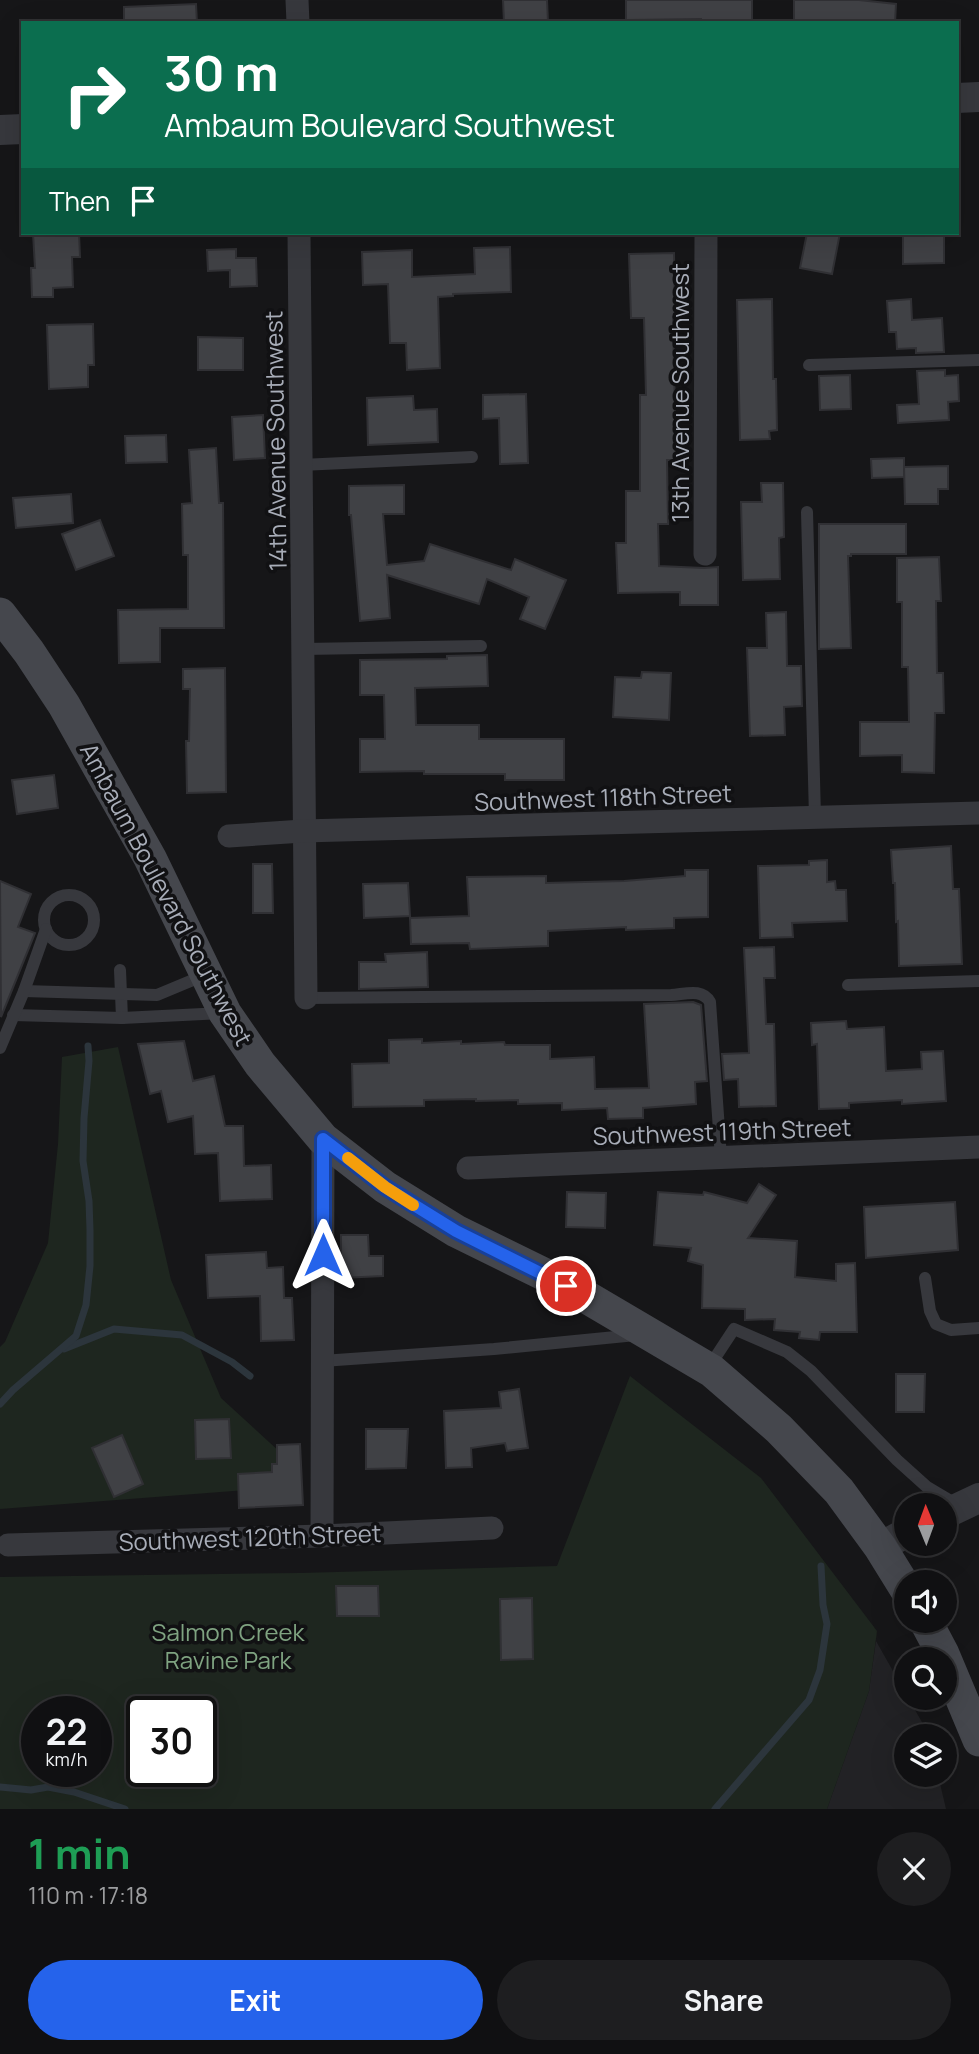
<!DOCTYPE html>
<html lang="en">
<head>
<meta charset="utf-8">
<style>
	:root { --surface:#101012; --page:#1e1e20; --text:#f1f3f6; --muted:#9c9d9f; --line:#303032; --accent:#2563eb }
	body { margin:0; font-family:Manrope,sans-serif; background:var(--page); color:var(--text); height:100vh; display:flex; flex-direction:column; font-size:26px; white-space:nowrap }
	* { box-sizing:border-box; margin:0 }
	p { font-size:23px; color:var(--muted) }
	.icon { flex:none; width:38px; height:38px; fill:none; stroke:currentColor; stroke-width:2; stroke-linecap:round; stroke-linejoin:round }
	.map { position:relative; height:1809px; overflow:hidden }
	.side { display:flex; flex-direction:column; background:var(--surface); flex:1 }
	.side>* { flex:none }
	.banner { position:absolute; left:21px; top:21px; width:938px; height:214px; border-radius:0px; box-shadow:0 7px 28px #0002,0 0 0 2px var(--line); background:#0b6e4f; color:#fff; overflow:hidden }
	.needle { width:46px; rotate:359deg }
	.fabs { position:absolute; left:894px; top:1493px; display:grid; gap:14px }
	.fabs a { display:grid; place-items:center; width:63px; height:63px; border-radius:50%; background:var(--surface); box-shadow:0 7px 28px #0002,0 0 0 2px var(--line); font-size:35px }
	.speed { position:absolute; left:21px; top:1696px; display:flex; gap:14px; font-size:35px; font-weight:700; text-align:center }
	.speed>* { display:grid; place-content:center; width:91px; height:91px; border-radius:50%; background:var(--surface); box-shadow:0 7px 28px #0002,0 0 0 2px var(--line); line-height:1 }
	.speed small { font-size:18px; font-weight:400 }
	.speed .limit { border:4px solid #111; border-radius:10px; background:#fff; color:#111 }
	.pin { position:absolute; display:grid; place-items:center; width:60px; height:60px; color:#fff; margin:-30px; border:4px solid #fff; border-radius:50%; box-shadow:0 2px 7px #0007 }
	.me { position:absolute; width:77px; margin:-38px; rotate:0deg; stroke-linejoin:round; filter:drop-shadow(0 0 5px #0008) }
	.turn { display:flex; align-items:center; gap:24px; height:147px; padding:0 28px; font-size:32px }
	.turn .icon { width:91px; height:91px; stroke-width:2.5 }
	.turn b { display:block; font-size:49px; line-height:60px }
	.then { display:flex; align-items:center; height:66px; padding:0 28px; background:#0003; gap:14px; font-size:26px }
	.round { display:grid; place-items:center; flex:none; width:74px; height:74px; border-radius:37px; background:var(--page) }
	.head { display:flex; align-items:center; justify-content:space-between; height:119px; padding:0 28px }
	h1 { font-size:42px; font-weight:700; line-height:52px; color:#1e9e55 }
	.primary-button { display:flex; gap:14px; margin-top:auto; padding:14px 28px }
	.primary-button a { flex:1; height:80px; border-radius:42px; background:var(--accent); color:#fff; font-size:28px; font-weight:700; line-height:80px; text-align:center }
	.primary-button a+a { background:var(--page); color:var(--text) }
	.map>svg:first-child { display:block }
	.built { fill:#222225 }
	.green { fill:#1e261f; fill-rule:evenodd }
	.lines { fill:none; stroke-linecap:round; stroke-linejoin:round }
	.stream { stroke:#2c353c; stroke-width:7 }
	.building { fill:#404145; stroke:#303034; stroke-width:2 }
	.service { stroke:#37383d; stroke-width:12 }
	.minor { stroke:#37383d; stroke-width:23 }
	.tertiary { stroke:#37383d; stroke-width:30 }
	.secondary { stroke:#45474d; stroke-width:33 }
	.route-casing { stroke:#184099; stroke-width:18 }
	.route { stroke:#2563eb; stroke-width:12 }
	.slow { stroke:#f59e0b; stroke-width:12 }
	.labels { text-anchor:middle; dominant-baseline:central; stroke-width:7; stroke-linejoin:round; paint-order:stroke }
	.street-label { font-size:24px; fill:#a8adb8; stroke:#111113 }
	.park-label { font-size:24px; fill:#7fa381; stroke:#111113 }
</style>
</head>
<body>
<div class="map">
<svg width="979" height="1809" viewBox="0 0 979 1809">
	<rect width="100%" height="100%" fill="#161618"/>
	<!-- built -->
	<path class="built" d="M 876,1641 L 906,1694 L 906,1698 L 908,1698 L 926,1729 L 928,1736 L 906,1736 L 906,1774 L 938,1775 L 946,1809 L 827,1809 L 869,1691 Z"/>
	<!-- green -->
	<g class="green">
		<path d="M 118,1047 L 171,1280 L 221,1398 L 281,1453 L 284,1487 L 0,1509 L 0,1347 L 5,1342 L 48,1243 L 58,1144 L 62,1057 Z"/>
		<path d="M 630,1376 L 761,1478 L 877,1631 L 869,1691 L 827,1809 L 0,1809 L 0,1577 L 300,1573 L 557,1566 ZM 37,1712 L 96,1712 L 96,1771 L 37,1771 ZM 142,1712 L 201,1712 L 201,1771 L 142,1771 Z"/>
	</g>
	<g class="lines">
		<!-- stream -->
		<g class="stream">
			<path d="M 64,1349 L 114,1329 L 182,1335 L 232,1362 L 250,1376"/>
			<path d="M 0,1404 L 13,1390 L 76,1336 L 86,1305 L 90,1266 L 90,1230 L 89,1201 L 83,1161 L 84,1118 L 89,1061 L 88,1046"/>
			<path d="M 0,1787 L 31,1790 L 48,1787 L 74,1792 L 125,1809"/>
			<path d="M 715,1809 L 809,1700 L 820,1670 L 827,1624 L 823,1605 L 821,1566"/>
		</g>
	</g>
	<!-- building -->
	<g class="building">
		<path d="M 503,0 L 547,0 L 548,22 L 504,23 Z"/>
		<path d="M 626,0 L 752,0 L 752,23 L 701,23 L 701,19 L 626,20 Z"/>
		<path d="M 794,0 L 859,0 L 896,4 L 895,23 L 794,23 Z"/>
		<path d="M 196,4 L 197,23 L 124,23 L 124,7 Z"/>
		<path d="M 33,233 L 79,233 L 80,257 L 72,257 L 73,287 L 53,288 L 53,297 L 32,297 L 31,268 L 35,268 Z"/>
		<path d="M 807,233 L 840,233 L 832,274 L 800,268 Z"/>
		<path d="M 903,233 L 944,233 L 944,263 L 903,264 Z"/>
		<path d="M 510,247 L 511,292 L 453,294 L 453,296 L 438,297 L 440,368 L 407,370 L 406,343 L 390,343 L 388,284 L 363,285 L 362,252 L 412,250 L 412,277 L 475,274 L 474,248 Z"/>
		<path d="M 236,249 L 236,258 L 256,258 L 257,286 L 230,287 L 230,270 L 208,271 L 207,250 Z"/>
		<path d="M 674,253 L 675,317 L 673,317 L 676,460 L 667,460 L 668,524 L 658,524 L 659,566 L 704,568 L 718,567 L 718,605 L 680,605 L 680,592 L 618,593 L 616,543 L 626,543 L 626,491 L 640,491 L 640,395 L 646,395 L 644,318 L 631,318 L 629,254 Z"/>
		<path d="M 772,299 L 773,379 L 776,379 L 777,430 L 769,431 L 770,439 L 740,440 L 737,300 Z"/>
		<path d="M 911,299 L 912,320 L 942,318 L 944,352 L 916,353 L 916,348 L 897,349 L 896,332 L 889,332 L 887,301 Z"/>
		<path d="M 93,324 L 94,365 L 88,365 L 88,387 L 49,389 L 47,325 Z"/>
		<path d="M 198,337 L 243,338 L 243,370 L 198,370 Z"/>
		<path d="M 945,370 L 945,376 L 958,375 L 959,401 L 948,402 L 949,420 L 898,423 L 897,405 L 919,404 L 917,371 Z"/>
		<path d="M 850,375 L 851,409 L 820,410 L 819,376 Z"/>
		<path d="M 526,394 L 528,463 L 500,464 L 499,418 L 483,419 L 483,395 Z"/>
		<path d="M 413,396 L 414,410 L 437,409 L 438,442 L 368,445 L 367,398 Z"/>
		<path d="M 263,415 L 265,458 L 234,460 L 232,417 Z"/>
		<path d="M 166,435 L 167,462 L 126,463 L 125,436 Z"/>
		<path d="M 216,448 L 219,503 L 223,503 L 224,628 L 160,628 L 160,662 L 119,663 L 118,610 L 188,609 L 188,555 L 183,555 L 182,504 L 192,503 L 189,450 Z"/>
		<path d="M 904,458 L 904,477 L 872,478 L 871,459 Z"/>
		<path d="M 948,466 L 948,489 L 938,489 L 938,504 L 905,504 L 904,467 Z"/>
		<path d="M 761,483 L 783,483 L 784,537 L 779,538 L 780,579 L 743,580 L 741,502 L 762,502 Z"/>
		<path d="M 404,485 L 404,514 L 383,514 L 387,565 L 424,561 L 430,544 L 511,570 L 515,559 L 566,580 L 545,629 L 520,619 L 529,597 L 487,579 L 479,604 L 387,575 L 390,618 L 360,621 L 351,515 L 349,515 L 349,486 Z"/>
		<path d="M 71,494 L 73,523 L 16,528 L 13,498 Z"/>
		<path d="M 100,520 L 114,556 L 76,570 L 62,534 Z"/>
		<path d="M 819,524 L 906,524 L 906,554 L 851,554 L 851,556 L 848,556 L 851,648 L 819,649 Z"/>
		<path d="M 939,557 L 941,601 L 936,601 L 937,673 L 943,673 L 944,713 L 935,713 L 934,773 L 902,772 L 902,755 L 860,756 L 860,722 L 909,722 L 908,667 L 902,667 L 902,602 L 897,602 L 897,558 Z"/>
		<path d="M 786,612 L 787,666 L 801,666 L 802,706 L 784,707 L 785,735 L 750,736 L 747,648 L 767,648 L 766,613 Z"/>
		<path d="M 487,655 L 488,686 L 415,688 L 416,725 L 479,725 L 479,739 L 564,739 L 564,780 L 505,780 L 505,774 L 424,774 L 424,771 L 360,772 L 360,739 L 385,739 L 384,695 L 360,695 L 360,660 L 447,659 L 447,656 Z"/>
		<path d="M 225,668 L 226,792 L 187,793 L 186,741 L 189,741 L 190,689 L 183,689 L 183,669 Z"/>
		<path d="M 642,672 L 671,673 L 669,720 L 613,717 L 615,677 L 641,678 Z"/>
		<path d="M 54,775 L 58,808 L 17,814 L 12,780 Z"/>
		<path d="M 951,846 L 953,889 L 959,889 L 962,964 L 899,966 L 898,921 L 896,922 L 895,883 L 893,883 L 891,850 Z"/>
		<path d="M 827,860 L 827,882 L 835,881 L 836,890 L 846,890 L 847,921 L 792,923 L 793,937 L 760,938 L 758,866 L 809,865 L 809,861 Z"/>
		<path d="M 253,864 L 272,864 L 273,913 L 253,913 Z"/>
		<path d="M 685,870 L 708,870 L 708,917 L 674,918 L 674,928 L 626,930 L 626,927 L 548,931 L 548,946 L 470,949 L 469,943 L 411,944 L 410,918 L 469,916 L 467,877 L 546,876 L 546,883 L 624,881 L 685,876 Z"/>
		<path d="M 0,881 L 31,894 L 18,927 L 35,933 L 1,1017 Z"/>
		<path d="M 408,883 L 410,916 L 364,918 L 363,884 Z"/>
		<path d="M 774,947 L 775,978 L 764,978 L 766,1024 L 774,1024 L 776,1106 L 739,1107 L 738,1079 L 724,1080 L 722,1054 L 749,1053 L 744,948 Z"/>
		<path d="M 427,952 L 428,987 L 359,989 L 359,962 L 386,962 L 385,954 Z"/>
		<path d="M 693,1002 L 701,1005 L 707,1081 L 695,1082 L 696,1104 L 643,1108 L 643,1118 L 608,1119 L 607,1108 L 562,1110 L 562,1103 L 518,1104 L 518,1100 L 476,1101 L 476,1099 L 424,1100 L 424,1106 L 353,1107 L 352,1064 L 389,1063 L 389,1040 L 422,1039 L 422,1043 L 461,1041 L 461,1044 L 504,1042 L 505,1045 L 550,1045 L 550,1059 L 594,1057 L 595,1089 L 649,1088 L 644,1004 Z"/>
		<path d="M 846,1021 L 847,1029 L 884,1027 L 886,1071 L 922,1069 L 921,1052 L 943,1051 L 946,1101 L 902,1104 L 902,1100 L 849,1103 L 849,1108 L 819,1109 L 817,1044 L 812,1045 L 811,1023 Z"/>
		<path d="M 184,1041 L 193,1081 L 214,1076 L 225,1126 L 243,1126 L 244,1166 L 271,1165 L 272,1199 L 220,1201 L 218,1153 L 195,1154 L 193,1116 L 168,1122 L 161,1091 L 150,1094 L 138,1044 Z"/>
		<path d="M 759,1184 L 776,1195 L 748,1238 L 797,1241 L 795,1277 L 836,1281 L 836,1264 L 855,1263 L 857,1332 L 820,1332 L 819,1340 L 799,1338 L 800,1332 L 774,1330 L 775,1319 L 745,1320 L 745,1309 L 702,1308 L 703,1265 L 688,1261 L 691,1248 L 654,1245 L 658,1192 L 703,1195 L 704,1192 L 747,1203 Z"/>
		<path d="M 567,1192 L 606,1193 L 605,1228 L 566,1227 Z"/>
		<path d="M 955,1202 L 958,1250 L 866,1258 L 864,1207 Z"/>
		<path d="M 341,1235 L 368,1235 L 369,1256 L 383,1256 L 383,1276 L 341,1278 Z"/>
		<path d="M 266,1252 L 267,1268 L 283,1267 L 284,1298 L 292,1298 L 294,1340 L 261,1341 L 260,1296 L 208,1298 L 206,1255 Z"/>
		<path d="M 896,1374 L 925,1374 L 924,1412 L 896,1412 Z"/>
		<path d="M 519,1389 L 528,1448 L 507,1451 L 505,1443 L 471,1448 L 472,1467 L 446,1468 L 444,1411 L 501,1408 L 499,1392 Z"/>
		<path d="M 229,1419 L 231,1458 L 196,1459 L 195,1420 Z"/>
		<path d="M 366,1429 L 408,1429 L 406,1468 L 366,1469 Z"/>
		<path d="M 122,1435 L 143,1484 L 114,1497 L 92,1448 Z"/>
		<path d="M 300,1444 L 303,1505 L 239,1508 L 238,1474 L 272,1472 L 272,1464 L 277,1464 L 277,1445 Z"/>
		<path d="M 336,1586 L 378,1586 L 379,1616 L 337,1616 Z"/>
		<path d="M 532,1598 L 533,1659 L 501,1660 L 500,1599 Z"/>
	</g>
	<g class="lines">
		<!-- service -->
		<g class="service">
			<path d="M 809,365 L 979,360"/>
			<path d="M 301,465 L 472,457"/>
			<path d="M 807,512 L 815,817"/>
			<path d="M 304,649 L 481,646"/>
			<circle cx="69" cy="920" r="25"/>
			<path d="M 120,970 L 122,1018"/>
			<path d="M 848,985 L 979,981"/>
			<path d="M 24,991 L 157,995 L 205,975"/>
			<path d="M 306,998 L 671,995 C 686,994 702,988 710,1002 L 721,1158"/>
			<path d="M 13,1015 L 122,1018 L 223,1013"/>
			<path d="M 0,1048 L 24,991 L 46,929"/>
			<path d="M 925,1278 L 930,1311 L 936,1324 L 951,1330 L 979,1328"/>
			<path d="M 322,1361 L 494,1349 L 636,1335"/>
			<path d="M 709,1367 L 734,1329 L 787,1352 L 811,1371 L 897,1460 L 927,1487 L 959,1506"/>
		</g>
		<!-- minor -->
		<g class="minor">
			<path d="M 297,0 L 298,23"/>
			<path d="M 299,233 L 306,998"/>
			<path d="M 705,554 L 706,233"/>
			<path d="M 229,836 L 303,831 L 979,813"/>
			<path d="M 468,1168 L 979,1147"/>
			<path d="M 322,1536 L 323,1139"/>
			<path d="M 8,1545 L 322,1536 L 492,1528"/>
		</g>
		<!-- tertiary -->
		<g class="tertiary">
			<path d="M 957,98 L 979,97"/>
			<path d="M 0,130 L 23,129"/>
			<path d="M 945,1514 L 979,1498"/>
			<path d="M 880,1547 L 906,1533"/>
		</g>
		<!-- secondary -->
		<g class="secondary">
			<path d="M 0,614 L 29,652 L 64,705 L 150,858 L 225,1013 L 260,1064 L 323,1139 L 385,1187 L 456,1231 L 566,1285 L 712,1371 L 779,1429 L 839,1491 L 880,1547 L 906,1589"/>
			<path d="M 925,1620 L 943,1654 L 979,1740"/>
		</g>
	</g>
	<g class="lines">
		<defs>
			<path id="route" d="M 323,1255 L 323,1139 L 385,1187 L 456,1231 L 566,1286"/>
		</defs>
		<!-- route casing -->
		<use href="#route" class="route-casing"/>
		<!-- route -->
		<use href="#route" class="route"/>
		<!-- slow -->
		<path class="slow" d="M 348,1158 L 385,1187 L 413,1205"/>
	</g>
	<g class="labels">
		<!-- street labels -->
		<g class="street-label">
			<text transform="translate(679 393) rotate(-90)">13th Avenue Southwest</text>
			<text transform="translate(275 441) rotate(-91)">14th Avenue Southwest</text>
			<text transform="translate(603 797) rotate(-2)">Southwest 118th Street</text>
			<text transform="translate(167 894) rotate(62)">Ambaum Boulevard Southwest</text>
			<text transform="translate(722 1131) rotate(-2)">Southwest 119th Street</text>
			<text transform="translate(250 1537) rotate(-2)">Southwest 120th Street</text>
		</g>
		<!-- park labels -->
		<g class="park-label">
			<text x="228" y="1631">Salmon Creek<tspan x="228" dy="28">Ravine Park</tspan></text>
		</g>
	</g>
</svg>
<div class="fabs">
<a><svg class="needle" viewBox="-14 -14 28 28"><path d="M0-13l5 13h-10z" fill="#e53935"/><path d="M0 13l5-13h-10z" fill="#9c9d9f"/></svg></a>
<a><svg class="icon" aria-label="sound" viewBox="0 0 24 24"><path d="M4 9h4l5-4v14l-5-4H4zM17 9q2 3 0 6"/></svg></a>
<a><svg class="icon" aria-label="search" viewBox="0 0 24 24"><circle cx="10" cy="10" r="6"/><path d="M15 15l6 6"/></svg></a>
<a><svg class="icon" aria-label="layers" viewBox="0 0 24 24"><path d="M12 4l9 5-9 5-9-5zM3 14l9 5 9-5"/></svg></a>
</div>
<div class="speed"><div>22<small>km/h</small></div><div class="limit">30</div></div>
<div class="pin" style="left:566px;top:1286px;background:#d93025"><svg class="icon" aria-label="arrive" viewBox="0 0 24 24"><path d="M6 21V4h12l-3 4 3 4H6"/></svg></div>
<svg class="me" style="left:323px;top:1255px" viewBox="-20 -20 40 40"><path d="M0-17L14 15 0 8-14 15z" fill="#2563eb" stroke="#fff" stroke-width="4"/></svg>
<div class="banner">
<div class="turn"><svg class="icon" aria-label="right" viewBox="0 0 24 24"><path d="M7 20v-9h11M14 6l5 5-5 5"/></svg><div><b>30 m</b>Ambaum Boulevard Southwest</div></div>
<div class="then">Then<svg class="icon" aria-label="arrive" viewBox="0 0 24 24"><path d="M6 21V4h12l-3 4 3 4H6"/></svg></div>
</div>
</div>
<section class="side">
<div class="head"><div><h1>1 min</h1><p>110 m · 17:18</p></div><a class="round"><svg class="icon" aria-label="close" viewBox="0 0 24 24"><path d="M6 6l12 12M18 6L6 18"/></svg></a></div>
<div class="primary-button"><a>Exit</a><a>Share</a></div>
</section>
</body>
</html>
